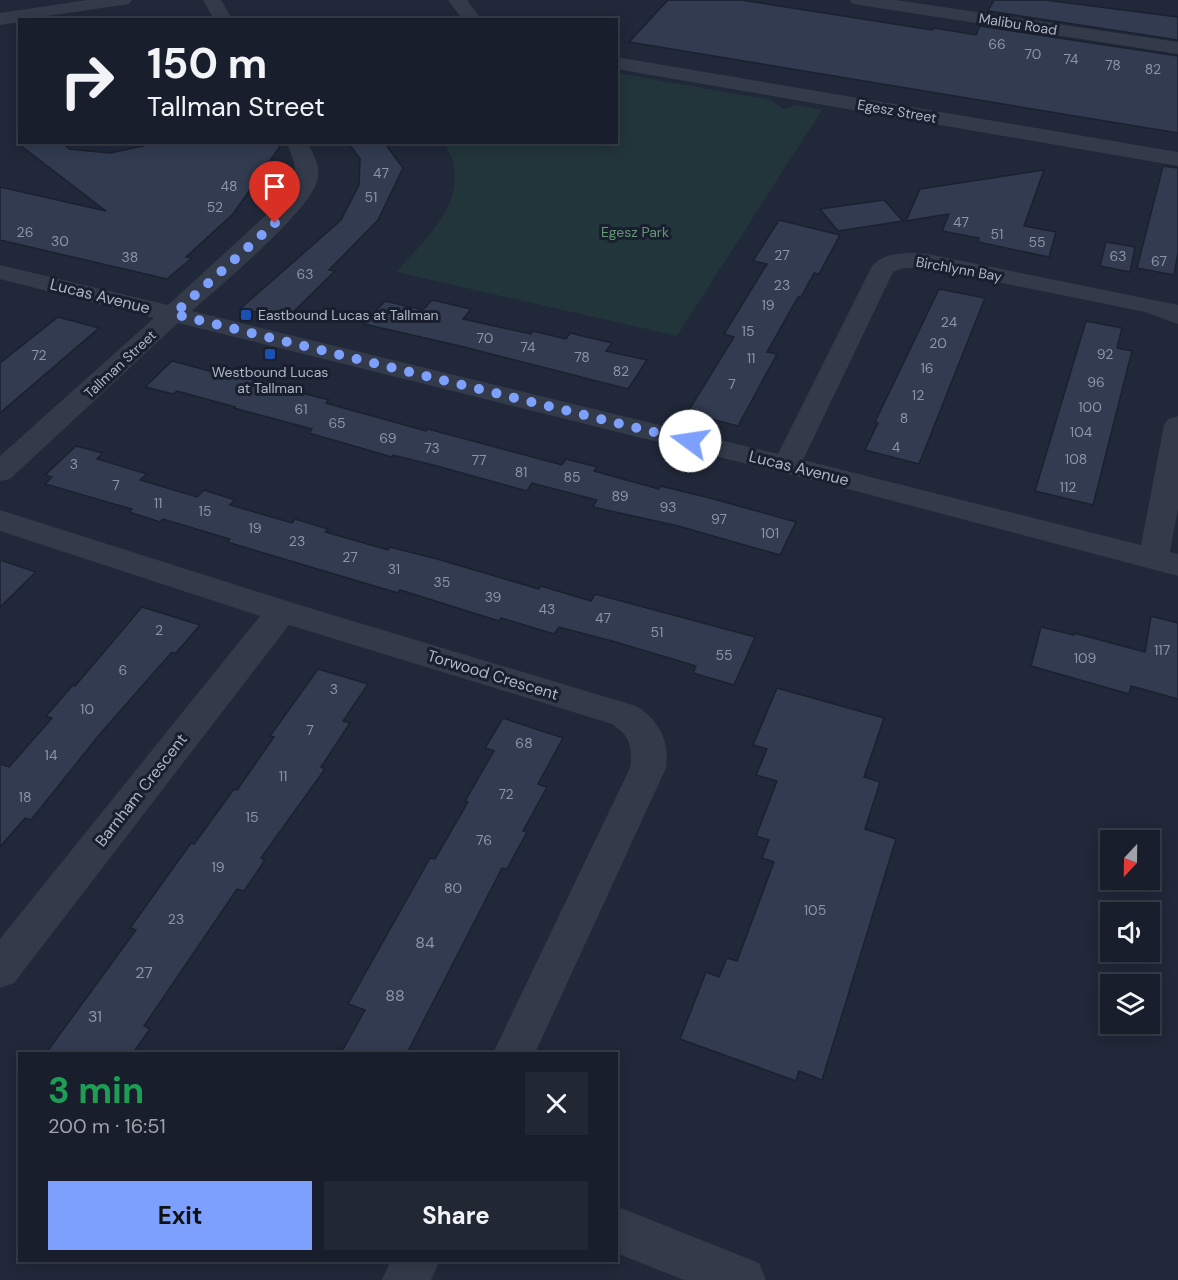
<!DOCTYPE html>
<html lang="en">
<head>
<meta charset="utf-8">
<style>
	:root { --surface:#181e2b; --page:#212733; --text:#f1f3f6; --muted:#9fa2a9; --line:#363c47; --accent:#7da0fc }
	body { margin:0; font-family:"DM Sans",sans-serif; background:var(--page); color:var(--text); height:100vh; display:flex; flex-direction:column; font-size:22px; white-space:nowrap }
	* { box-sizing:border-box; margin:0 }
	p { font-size:20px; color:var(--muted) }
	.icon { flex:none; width:33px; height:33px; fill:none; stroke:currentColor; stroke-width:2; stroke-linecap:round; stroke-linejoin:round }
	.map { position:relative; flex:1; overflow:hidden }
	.details { position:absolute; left:18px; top:1052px; width:600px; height:210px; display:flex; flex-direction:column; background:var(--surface); border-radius:0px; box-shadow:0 3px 15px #0003,0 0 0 2px var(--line) }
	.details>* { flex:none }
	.guide { position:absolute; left:18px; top:18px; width:600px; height:126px; border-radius:0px; box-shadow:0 3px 15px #0003,0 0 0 2px var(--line); background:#181e2b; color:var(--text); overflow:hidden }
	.needle { width:39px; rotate:202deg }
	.controls { position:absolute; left:1100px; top:830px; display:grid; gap:12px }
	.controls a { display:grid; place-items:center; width:60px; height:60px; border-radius:0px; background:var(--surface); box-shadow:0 3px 15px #0003,0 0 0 2px var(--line); font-size:30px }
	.pin { position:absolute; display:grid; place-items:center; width:51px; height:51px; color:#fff; margin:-62px -26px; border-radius:50% 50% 50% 0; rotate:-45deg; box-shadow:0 0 6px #0007 }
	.pin .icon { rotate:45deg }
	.me { position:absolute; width:66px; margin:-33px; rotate:284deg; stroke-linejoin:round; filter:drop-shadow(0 0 4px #0008) }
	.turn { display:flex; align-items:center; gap:21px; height:126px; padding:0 30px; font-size:27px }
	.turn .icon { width:78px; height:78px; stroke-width:2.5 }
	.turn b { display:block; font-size:42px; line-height:51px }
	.round { display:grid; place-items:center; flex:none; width:63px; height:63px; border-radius:0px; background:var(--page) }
	.overview { display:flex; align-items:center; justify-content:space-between; height:102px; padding:0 30px }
	h1 { font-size:36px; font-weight:700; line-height:45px; color:#1e9e55 }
	.primary-button { display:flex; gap:12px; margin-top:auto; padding:12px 30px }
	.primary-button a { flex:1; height:69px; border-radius:0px; background:var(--accent); color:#111; font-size:24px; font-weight:700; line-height:69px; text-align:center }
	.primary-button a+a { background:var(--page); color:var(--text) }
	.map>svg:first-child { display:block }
	.green { fill:#22353a }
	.building { fill:#323b50; stroke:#1b2130; stroke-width:1.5 }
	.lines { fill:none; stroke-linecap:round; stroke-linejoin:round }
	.minor { fill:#333a49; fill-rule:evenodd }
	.route { stroke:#7da0fc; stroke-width:10; stroke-dasharray:0 18 }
	.transit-dot { fill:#1a4fb4; stroke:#191f2e; stroke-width:2 }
	.labels { text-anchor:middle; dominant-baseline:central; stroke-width:6; stroke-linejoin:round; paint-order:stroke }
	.far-street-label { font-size:14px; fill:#aeb5c6; stroke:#191f2e }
	.number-label { font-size:14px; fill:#8d94a6 }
	.far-park-label { font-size:14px; fill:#659776; stroke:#191f2e }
	.far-poi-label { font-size:14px; fill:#aeb5c6; stroke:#191f2e; text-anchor:start }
	.street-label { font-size:16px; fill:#aeb5c6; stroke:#191f2e }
	.near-number-label { font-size:16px; fill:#8d94a6 }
</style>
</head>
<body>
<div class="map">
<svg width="1178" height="1280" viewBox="0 0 1178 1280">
	<rect width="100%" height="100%" fill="#202839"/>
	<!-- green -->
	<path class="green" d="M 617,73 L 771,100 L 783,109 L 797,105 L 822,110 L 677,336 L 396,272 C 428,237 477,193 444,143 L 616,142 Z"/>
	<!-- building -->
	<g class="building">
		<path d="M 668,0 L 741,0 L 932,30 L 934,28 L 976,35 L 980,26 L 1178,56 L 1178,133 L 629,42 Z"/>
		<path d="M 994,0 L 1045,0 L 1178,17 L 1178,40 L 988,11 Z"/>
		<path d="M 16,142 L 61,142 L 69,149 L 110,153 L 162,142 L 283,142 L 233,214 L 186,257 L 192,258 L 167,279 L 0,240 L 0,187 L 106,211 Z"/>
		<path d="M 348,142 L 384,142 L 403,168 L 378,220 L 329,270 L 335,271 L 286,319 L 241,308 L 341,220 L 359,185 L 360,159 Z"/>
		<path d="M 1163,166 L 1178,168 L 1178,253 L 1174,275 L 1137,268 Z"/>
		<path d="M 1044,170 L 1024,226 L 1056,232 L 1049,257 L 978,242 L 979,238 L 942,231 L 949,214 L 906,221 L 920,189 Z"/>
		<path d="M 884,200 L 903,221 L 838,231 L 820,209 Z"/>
		<path d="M 779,220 L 840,235 L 819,274 L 814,273 L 801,297 L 798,297 L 767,352 L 777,354 L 738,426 L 687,413 L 734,337 L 724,334 L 767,264 L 753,261 Z"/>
		<path d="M 1106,242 L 1135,247 L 1130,272 L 1100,266 Z"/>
		<path d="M 939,289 L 985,298 L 919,464 L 865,450 L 878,423 L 875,422 Z"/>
		<path d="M 432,300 L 471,309 L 463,319 L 531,334 L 533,331 L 566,339 L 570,333 L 612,343 L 606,351 L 647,360 L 628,389 L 460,346 L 364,324 L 385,301 L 423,310 Z"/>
		<path d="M 58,317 L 99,328 L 0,413 L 0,363 Z"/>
		<path d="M 1086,321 L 1122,328 L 1117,348 L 1132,351 L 1093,505 L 1035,491 Z"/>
		<path d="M 172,361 L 213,372 L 216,368 L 244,375 L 242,377 L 266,384 L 329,400 L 326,403 L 426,431 L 428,429 L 562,465 L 566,459 L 597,467 L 594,471 L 659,489 L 660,486 L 710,498 L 796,522 L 780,555 L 678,526 L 593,507 L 597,500 L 532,483 L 527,491 L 437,466 L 393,455 L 392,457 L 309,433 L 312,429 L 234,408 L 235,407 L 177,391 L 173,394 L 145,387 Z"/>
		<path d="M 76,446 L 103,453 L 97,459 L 147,474 L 140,480 L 197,497 L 204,490 L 235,500 L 230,505 L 292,523 L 295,519 L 328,529 L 325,532 L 388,550 L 390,547 L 437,559 L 539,589 L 541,586 L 591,601 L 595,594 L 755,637 L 734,685 L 693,673 L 696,666 L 612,641 L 559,627 L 554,634 L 501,618 L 499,621 L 400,590 L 398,593 L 227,542 L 230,539 L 163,519 L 160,522 L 129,512 L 132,509 L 45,484 L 52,477 L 45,475 Z"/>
		<path d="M 0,560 L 36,572 L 0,607 Z"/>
		<path d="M 142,607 L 200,625 L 176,653 L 172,652 L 100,734 L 31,820 L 25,818 L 0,847 L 0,764 L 9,767 L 52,718 L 46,716 L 73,685 L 75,686 Z"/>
		<path d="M 1151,616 L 1178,623 L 1178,699 L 1131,686 L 1129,694 L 1031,666 L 1041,627 L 1074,635 L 1074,633 L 1145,652 Z"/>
		<path d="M 318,669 L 368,684 L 343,721 L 350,723 L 321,767 L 325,769 L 261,858 L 265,860 L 244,891 L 237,889 L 144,1026 L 150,1029 L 133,1053 L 46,1053 L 136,930 L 130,928 L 191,843 L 194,844 L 234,789 L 237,790 L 274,737 L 270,736 Z"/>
		<path d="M 777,688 L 884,718 L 864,777 L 880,782 L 865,829 L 896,839 L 822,1080 L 799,1071 L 796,1081 L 680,1039 L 706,972 L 719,977 L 727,958 L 737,961 L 774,862 L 762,858 L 769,840 L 756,836 L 777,781 L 756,775 L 767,749 L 753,745 Z"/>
		<path d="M 503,718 L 563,738 L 538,784 L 547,787 L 523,831 L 527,832 L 507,869 L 502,868 L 407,1053 L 341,1053 L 365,1010 L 348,1004 L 430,858 L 435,859 L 468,802 L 465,801 L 494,751 L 485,748 Z"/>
	</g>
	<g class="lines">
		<!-- minor -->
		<g class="minor">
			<path d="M 87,0 L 132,0 L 129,4 L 123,5 L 20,20 L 20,22 L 0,25 L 0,13 Z"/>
			<path d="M 203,0 L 221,0 L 233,20 L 214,20 Z"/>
			<path d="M 448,0 L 467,0 L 482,20 L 463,20 Z"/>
			<path d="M 850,0 L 896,0 L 1178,42 L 1178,54 L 859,5 L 853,4 Z"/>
			<path d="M 616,57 L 1178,152 L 1178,166 L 616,69 Z"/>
			<path d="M 286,142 L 307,142 C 313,153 320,165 318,177 C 315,208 218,287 192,311 L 778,454 L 871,268 C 882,251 910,252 928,254 L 1178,305 L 1178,324 L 1145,312 L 928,268 L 904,268 L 893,272 L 803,460 L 1141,545 L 1164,425 L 1168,419 L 1178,416 L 1178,508 L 1170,552 L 1178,554 L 1178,576 L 844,488 L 178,323 L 10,479 L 0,481 L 0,456 L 154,318 L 0,279 L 0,265 L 168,305 L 288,195 C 300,177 295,161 286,142 Z"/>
			<path d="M 0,510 L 293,603 L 636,706 C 659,720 670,741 666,768 L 535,1053 L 493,1053 L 630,768 C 633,747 630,736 612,724 L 289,625 L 14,983 L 0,988 L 0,939 L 260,616 L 0,531 Z"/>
			<path d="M 616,1206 L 759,1263 L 766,1280 L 684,1280 L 616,1253 Z"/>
			<path d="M 391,1260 L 440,1260 L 431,1280 L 382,1280 Z"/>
		</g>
	</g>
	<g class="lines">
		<!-- route -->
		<path class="route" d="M 275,223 L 174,314 L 690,441"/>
	</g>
	<!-- markers -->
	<g class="transit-dot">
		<rect x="240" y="309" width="12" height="12" rx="3"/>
		<rect x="264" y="348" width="12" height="12" rx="3"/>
	</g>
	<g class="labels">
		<!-- far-street labels -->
		<g class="far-street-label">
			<text transform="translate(1018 24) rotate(9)">Malibu Road</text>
			<text transform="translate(897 111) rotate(10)">Egesz Street</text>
			<text transform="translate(959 269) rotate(10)">Birchlynn Bay</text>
			<text transform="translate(120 364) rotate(-43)">Tallman Street</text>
		</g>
		<!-- number labels -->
		<g class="number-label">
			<text x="997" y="44">66</text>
			<text x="1033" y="54">70</text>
			<text x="1071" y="59">74</text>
			<text x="1113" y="65">78</text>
			<text x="1153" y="69">82</text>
			<text x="381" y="173">47</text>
			<text x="229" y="186">48</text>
			<text x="371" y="197">51</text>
			<text x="215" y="207">52</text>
			<text x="961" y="222">47</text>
			<text x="25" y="232">26</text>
			<text x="997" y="234">51</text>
			<text x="60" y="241">30</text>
			<text x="1037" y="242">55</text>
			<text x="782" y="255">27</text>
			<text x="1118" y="256">63</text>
			<text x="130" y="257">38</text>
			<text x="1159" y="261">67</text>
			<text x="305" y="274">63</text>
			<text x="782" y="285">23</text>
			<text x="768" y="305">19</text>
			<text x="949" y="322">24</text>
			<text x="748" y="331">15</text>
			<text x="485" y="338">70</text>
			<text x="938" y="343">20</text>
			<text x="528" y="347">74</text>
			<text x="1105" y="354">92</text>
			<text x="39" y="355">72</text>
			<text x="582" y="357">78</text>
			<text x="751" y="358">11</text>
			<text x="927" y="368">16</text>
			<text x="621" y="371">82</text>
			<text x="1096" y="382">96</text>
			<text x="732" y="384">7</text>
			<text x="918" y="395">12</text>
			<text x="1090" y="407">100</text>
			<text x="301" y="409">61</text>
			<text x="904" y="418">8</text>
			<text x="337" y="423">65</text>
			<text x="1081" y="432">104</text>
			<text x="388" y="438">69</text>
			<text x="896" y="447">4</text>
			<text x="432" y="448">73</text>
			<text x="1076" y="459">108</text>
			<text x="479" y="460">77</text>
			<text x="74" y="464">3</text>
			<text x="521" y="472">81</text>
			<text x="572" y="477">85</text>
			<text x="116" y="485">7</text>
			<text x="1068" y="487">112</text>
			<text x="620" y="496">89</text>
			<text x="158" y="503">11</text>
			<text x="668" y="507">93</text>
			<text x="205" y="511">15</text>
			<text x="719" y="519">97</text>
			<text x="255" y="528">19</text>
			<text x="770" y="533">101</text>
			<text x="297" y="541">23</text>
			<text x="350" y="557">27</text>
			<text x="394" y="569">31</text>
			<text x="442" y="582">35</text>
			<text x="493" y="597">39</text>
			<text x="547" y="609">43</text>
			<text x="603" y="618">47</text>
			<text x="159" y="630">2</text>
			<text x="657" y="632">51</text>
			<text x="1162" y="650">117</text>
			<text x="724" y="655">55</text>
			<text x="1085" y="658">109</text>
			<text x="123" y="670">6</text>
			<text x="334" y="689">3</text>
			<text x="87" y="709">10</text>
			<text x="310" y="730">7</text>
			<text x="524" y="743">68</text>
			<text x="51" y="755">14</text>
			<text x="283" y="776">11</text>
			<text x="506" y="794">72</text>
			<text x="25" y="797">18</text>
			<text x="252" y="817">15</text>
			<text x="484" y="840">76</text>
			<text x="218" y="867">19</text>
			<text x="453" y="888">80</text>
			<text x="815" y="910">105</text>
			<text x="176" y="919">23</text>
		</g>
		<!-- far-park labels -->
		<g class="far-park-label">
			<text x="635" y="232">Egesz Park</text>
		</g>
		<!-- far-poi labels -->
		<g class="far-poi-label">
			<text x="258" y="315">Eastbound Lucas at Tallman</text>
			<text x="270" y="372" text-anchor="middle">Westbound Lucas<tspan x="270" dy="16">at Tallman</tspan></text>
		</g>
		<!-- street labels -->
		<g class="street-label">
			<text transform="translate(100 296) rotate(14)">Lucas Avenue</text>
			<text transform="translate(799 468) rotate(14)">Lucas Avenue</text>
			<text transform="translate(493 675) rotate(17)">Torwood Crescent</text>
			<text transform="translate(141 790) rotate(-52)">Barnham Crescent</text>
		</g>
		<!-- near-number labels -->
		<g class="near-number-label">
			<text x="425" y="942">84</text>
			<text x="144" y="972">27</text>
			<text x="395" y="995">88</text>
			<text x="95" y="1016">31</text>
		</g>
	</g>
</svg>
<div class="controls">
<a><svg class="needle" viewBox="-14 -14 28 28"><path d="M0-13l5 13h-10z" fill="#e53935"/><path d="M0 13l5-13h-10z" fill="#9fa2a9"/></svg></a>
<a><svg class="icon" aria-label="sound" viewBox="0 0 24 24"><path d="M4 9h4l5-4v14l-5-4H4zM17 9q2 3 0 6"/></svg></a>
<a><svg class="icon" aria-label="layers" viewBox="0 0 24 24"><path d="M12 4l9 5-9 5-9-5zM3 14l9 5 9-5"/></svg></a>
</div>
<div class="pin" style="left:275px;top:223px;background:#d93025"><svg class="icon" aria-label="arrive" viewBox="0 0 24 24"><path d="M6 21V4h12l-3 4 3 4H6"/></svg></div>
<svg class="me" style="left:690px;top:441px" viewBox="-20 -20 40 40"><circle r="19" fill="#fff"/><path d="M0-13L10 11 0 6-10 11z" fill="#7da0fc"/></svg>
<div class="guide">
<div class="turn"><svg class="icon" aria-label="right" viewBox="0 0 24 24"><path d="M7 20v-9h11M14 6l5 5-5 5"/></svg><div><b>150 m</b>Tallman Street</div></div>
</div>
<section class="details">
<div class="overview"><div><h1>3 min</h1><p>200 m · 16:51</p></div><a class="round"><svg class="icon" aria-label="close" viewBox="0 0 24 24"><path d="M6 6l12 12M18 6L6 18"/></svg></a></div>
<div class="primary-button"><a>Exit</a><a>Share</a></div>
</section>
</div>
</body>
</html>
